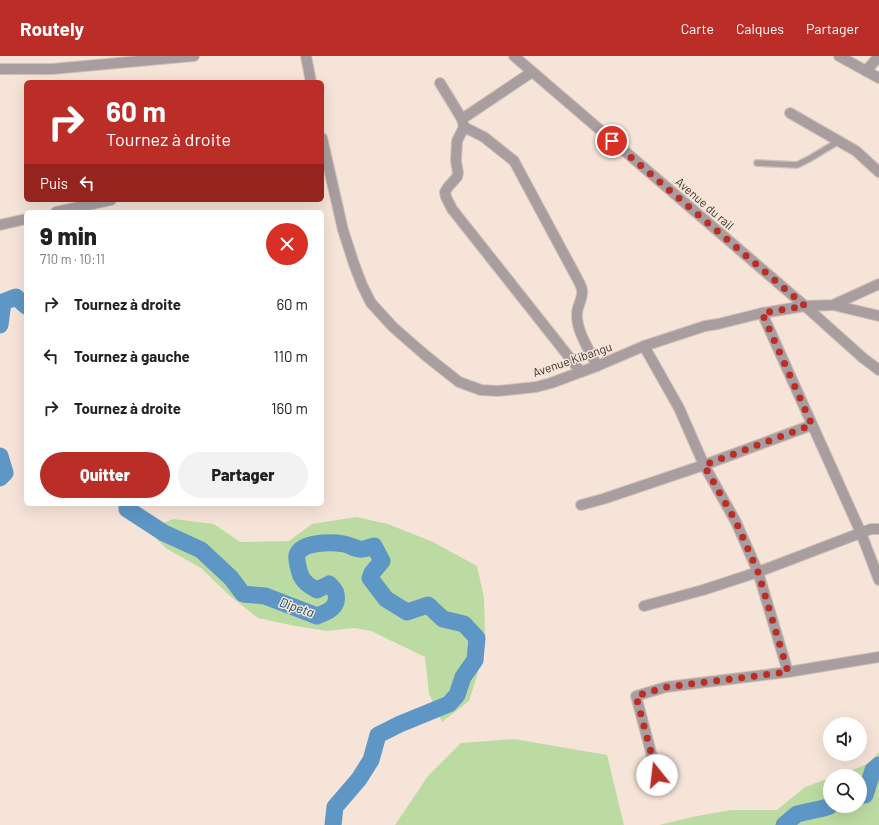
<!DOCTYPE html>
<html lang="fr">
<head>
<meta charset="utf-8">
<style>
	:root { --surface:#fff; --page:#f2f2f2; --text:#222; --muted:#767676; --accent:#bb2d27 }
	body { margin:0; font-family:Barlow,sans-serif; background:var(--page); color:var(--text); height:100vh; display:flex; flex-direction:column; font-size:15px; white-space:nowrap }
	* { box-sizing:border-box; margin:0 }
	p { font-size:13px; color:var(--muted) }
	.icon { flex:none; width:22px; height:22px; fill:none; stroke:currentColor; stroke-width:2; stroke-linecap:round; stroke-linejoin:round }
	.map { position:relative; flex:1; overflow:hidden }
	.panel { position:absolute; left:24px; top:154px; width:300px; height:296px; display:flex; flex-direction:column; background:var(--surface); border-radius:6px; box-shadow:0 4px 16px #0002 }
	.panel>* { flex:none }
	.guide { position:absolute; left:24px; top:24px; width:300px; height:122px; border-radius:6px; box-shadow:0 4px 16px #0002; background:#bb2d27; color:#fff; overflow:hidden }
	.buttons { position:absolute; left:823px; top:661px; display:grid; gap:8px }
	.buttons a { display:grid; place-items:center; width:44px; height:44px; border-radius:50%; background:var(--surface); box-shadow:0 4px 16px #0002; font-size:20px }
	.pin { position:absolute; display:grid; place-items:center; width:34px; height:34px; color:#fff; margin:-17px; border:2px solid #fff; border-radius:50%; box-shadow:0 1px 4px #0007 }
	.me { position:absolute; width:44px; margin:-22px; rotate:344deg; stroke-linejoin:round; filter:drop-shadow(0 0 3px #0008) }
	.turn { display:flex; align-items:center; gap:14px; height:84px; padding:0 16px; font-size:18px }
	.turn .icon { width:52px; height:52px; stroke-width:2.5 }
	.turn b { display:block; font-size:28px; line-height:34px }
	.then { display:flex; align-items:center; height:38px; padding:0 16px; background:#0003; gap:8px; font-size:15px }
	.round { display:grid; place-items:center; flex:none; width:42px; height:42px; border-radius:21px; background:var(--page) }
	.summary { display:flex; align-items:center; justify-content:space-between; height:68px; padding:0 16px }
	h1 { font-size:24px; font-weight:800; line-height:30px }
	.primary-button { display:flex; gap:8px; margin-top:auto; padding:8px 16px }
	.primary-button a { flex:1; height:46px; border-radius:24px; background:var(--accent); color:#fff; font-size:16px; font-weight:800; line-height:46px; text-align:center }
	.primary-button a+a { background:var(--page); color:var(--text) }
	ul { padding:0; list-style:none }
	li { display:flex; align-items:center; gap:12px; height:52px; padding:0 16px }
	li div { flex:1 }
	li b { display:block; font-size:15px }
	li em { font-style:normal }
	header { display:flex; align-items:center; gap:24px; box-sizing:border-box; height:56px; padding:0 20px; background:var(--accent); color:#fff }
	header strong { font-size:19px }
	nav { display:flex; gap:22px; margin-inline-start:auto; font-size:14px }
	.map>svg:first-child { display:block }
	.green { fill:#bcdba3 }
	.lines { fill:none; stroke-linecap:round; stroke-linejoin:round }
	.river { stroke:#5e97c5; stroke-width:17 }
	.service-casing { stroke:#d1c1b7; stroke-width:8 }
	.minor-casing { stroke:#d1c1b7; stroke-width:12 }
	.service { stroke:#a89ea0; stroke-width:5.5 }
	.minor { stroke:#a89ea0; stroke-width:10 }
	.route { stroke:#bb2d27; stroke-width:7; stroke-dasharray:0 12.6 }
	.labels { text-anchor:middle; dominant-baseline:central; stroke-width:3; stroke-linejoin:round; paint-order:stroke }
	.street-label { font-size:12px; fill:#3c3531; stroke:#f6e4d9 }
	.water-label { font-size:13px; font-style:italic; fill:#064d79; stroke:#f6e4d9 }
</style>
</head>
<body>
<header>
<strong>Routely</strong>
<nav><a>Carte</a><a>Calques</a><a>Partager</a></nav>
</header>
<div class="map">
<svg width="879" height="769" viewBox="0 0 879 769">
	<rect width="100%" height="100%" fill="#f6e4d9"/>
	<!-- green -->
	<g class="green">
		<path d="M 356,461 L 388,468 L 433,486 L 477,510 L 484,541 L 485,584 L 477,620 L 469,645 L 442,666 L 429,638 L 425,601 L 371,575 L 354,572 L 327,575 L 295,570 L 258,562 L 230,540 L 201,512 L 167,493 L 147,474 L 173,463 L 214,468 L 240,486 L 289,485 L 312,468 Z"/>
		<path d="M 514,683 L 607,699 L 624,769 L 395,769 L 428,720 L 461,687 Z"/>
		<path d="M 879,696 L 879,769 L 659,769 L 692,761 L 731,754 L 777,754 L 805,731 L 830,722 L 830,750 L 860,750 L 860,720 L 837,720 L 867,708 Z"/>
	</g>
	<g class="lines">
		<!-- river -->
		<g class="river">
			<path d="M 0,269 L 3,246 L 16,241 L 26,250"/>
			<path d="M 0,400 L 5,417 L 0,422"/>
			<path d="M 127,448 L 127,453 L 164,477 L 201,494 L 231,522 L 243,538 L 265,540 L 317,560 C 327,556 339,552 336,538 C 336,535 332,531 329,528 L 317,534 C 311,531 304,527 301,520 C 299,515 296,504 297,499 C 302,485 333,486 344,488 C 349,489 354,492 359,493 C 364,494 370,491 374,490 L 382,505 L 372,517 L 370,522 L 386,543 L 407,556 L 428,549 L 443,563 L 464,568 L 477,582 L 475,604 L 463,621 L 457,639 L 449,648 L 400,668 L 378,679 L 371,704 L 359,723 L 335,751 L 333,769"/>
			<path d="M 860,740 L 865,739 L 873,714 L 879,709"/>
			<path d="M 784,769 L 797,758 L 824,752 L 830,750"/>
		</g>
		<defs>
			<path id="service" d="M 757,107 L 797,109 L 809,103 L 839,85"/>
			<g id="minor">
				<path d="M 306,0 L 311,26"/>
				<path d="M 514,0 L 805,250 L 863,302 L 879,314"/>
				<path d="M 839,0 L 879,22"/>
				<path d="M 0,13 L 52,13 L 194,0"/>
				<path d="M 866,15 L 879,0"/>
				<path d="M 440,27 L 462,63 L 464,71 L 484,81 L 514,105 L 579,226 C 580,228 582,232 582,235 C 583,243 577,250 577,258 C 576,275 590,295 597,310"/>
				<path d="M 790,57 L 856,95 L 879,116"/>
				<path d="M 462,63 L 532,16"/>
				<path d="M 464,71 L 457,85 L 456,105 L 458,117 L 457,121 L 448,131 L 445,136 L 446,141 L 452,153 L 581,316"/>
				<path d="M 322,82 L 343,174 L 354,208 L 362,229 L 371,247 L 393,271 L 425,299 L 459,326 L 481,334 L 498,335 L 536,331 L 551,327 L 597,310 L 644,290 L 705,270 L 718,268 L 762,257 L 805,250 L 833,249 L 879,228"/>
				<path d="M 56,156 L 111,144"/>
				<path d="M 0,169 L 26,163"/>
				<path d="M 833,249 L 879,260"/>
				<path d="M 762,257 L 861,477 L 879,524"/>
				<path d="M 644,290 L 679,352 L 704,409 L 736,466 L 758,516 L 788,616"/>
				<path d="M 581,449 L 603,443 L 704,409 L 812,369"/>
				<path d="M 644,550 L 703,534 L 758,516 L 871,473 L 879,473"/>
				<path d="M 657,719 L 636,640 L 666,631 L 788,616 L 879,601"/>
			</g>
		</defs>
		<!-- service casing -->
		<use href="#service" class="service-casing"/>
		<!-- minor casing -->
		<use href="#minor" class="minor-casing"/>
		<!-- service -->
		<use href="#service" class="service"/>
		<!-- minor -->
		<use href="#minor" class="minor"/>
	</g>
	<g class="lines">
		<!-- route -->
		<path class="route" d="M 612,85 L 805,250 L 762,257 L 812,369 L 704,409 L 736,466 L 758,516 L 788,616 L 666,631 L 636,640 L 657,719"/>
	</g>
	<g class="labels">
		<!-- street labels -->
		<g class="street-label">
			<text transform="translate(705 147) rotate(41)">Avenue du rail</text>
			<text transform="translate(572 303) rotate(-19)">Avenue Kibangu</text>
		</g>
		<!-- water labels -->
		<g class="water-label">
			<text transform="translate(297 551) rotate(19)">Dipeta</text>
		</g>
	</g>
</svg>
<div class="buttons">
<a><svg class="icon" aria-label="sound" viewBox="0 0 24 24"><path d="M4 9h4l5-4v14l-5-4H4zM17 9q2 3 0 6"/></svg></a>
<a><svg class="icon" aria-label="search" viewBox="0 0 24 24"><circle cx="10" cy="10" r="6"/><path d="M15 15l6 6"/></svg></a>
</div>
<div class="pin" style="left:612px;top:85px;background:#d93025"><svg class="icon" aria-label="arrive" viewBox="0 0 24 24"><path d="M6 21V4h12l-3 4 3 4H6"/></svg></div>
<svg class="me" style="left:657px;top:719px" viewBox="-20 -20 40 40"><circle r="19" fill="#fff"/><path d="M0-13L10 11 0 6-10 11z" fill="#bb2d27"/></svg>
<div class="guide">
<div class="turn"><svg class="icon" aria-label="right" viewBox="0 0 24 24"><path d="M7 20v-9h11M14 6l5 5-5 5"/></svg><div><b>60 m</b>Tournez à droite</div></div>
<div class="then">Puis<svg class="icon" aria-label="left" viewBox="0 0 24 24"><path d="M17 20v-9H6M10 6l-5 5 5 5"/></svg></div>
</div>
<section class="panel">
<div class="summary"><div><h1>9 min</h1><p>710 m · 10:11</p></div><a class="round" style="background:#d93025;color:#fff"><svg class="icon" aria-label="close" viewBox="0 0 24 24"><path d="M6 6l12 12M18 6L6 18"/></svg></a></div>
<ul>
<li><svg class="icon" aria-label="right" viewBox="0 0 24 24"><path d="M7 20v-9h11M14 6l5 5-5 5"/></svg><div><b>Tournez à droite</b></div><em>60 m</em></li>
<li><svg class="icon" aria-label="left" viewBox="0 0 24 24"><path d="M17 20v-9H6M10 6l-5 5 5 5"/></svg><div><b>Tournez à gauche</b></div><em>110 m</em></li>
<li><svg class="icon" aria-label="right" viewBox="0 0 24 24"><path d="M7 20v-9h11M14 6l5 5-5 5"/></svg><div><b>Tournez à droite</b></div><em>160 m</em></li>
</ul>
<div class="primary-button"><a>Quitter</a><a>Partager</a></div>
</section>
</div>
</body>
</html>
